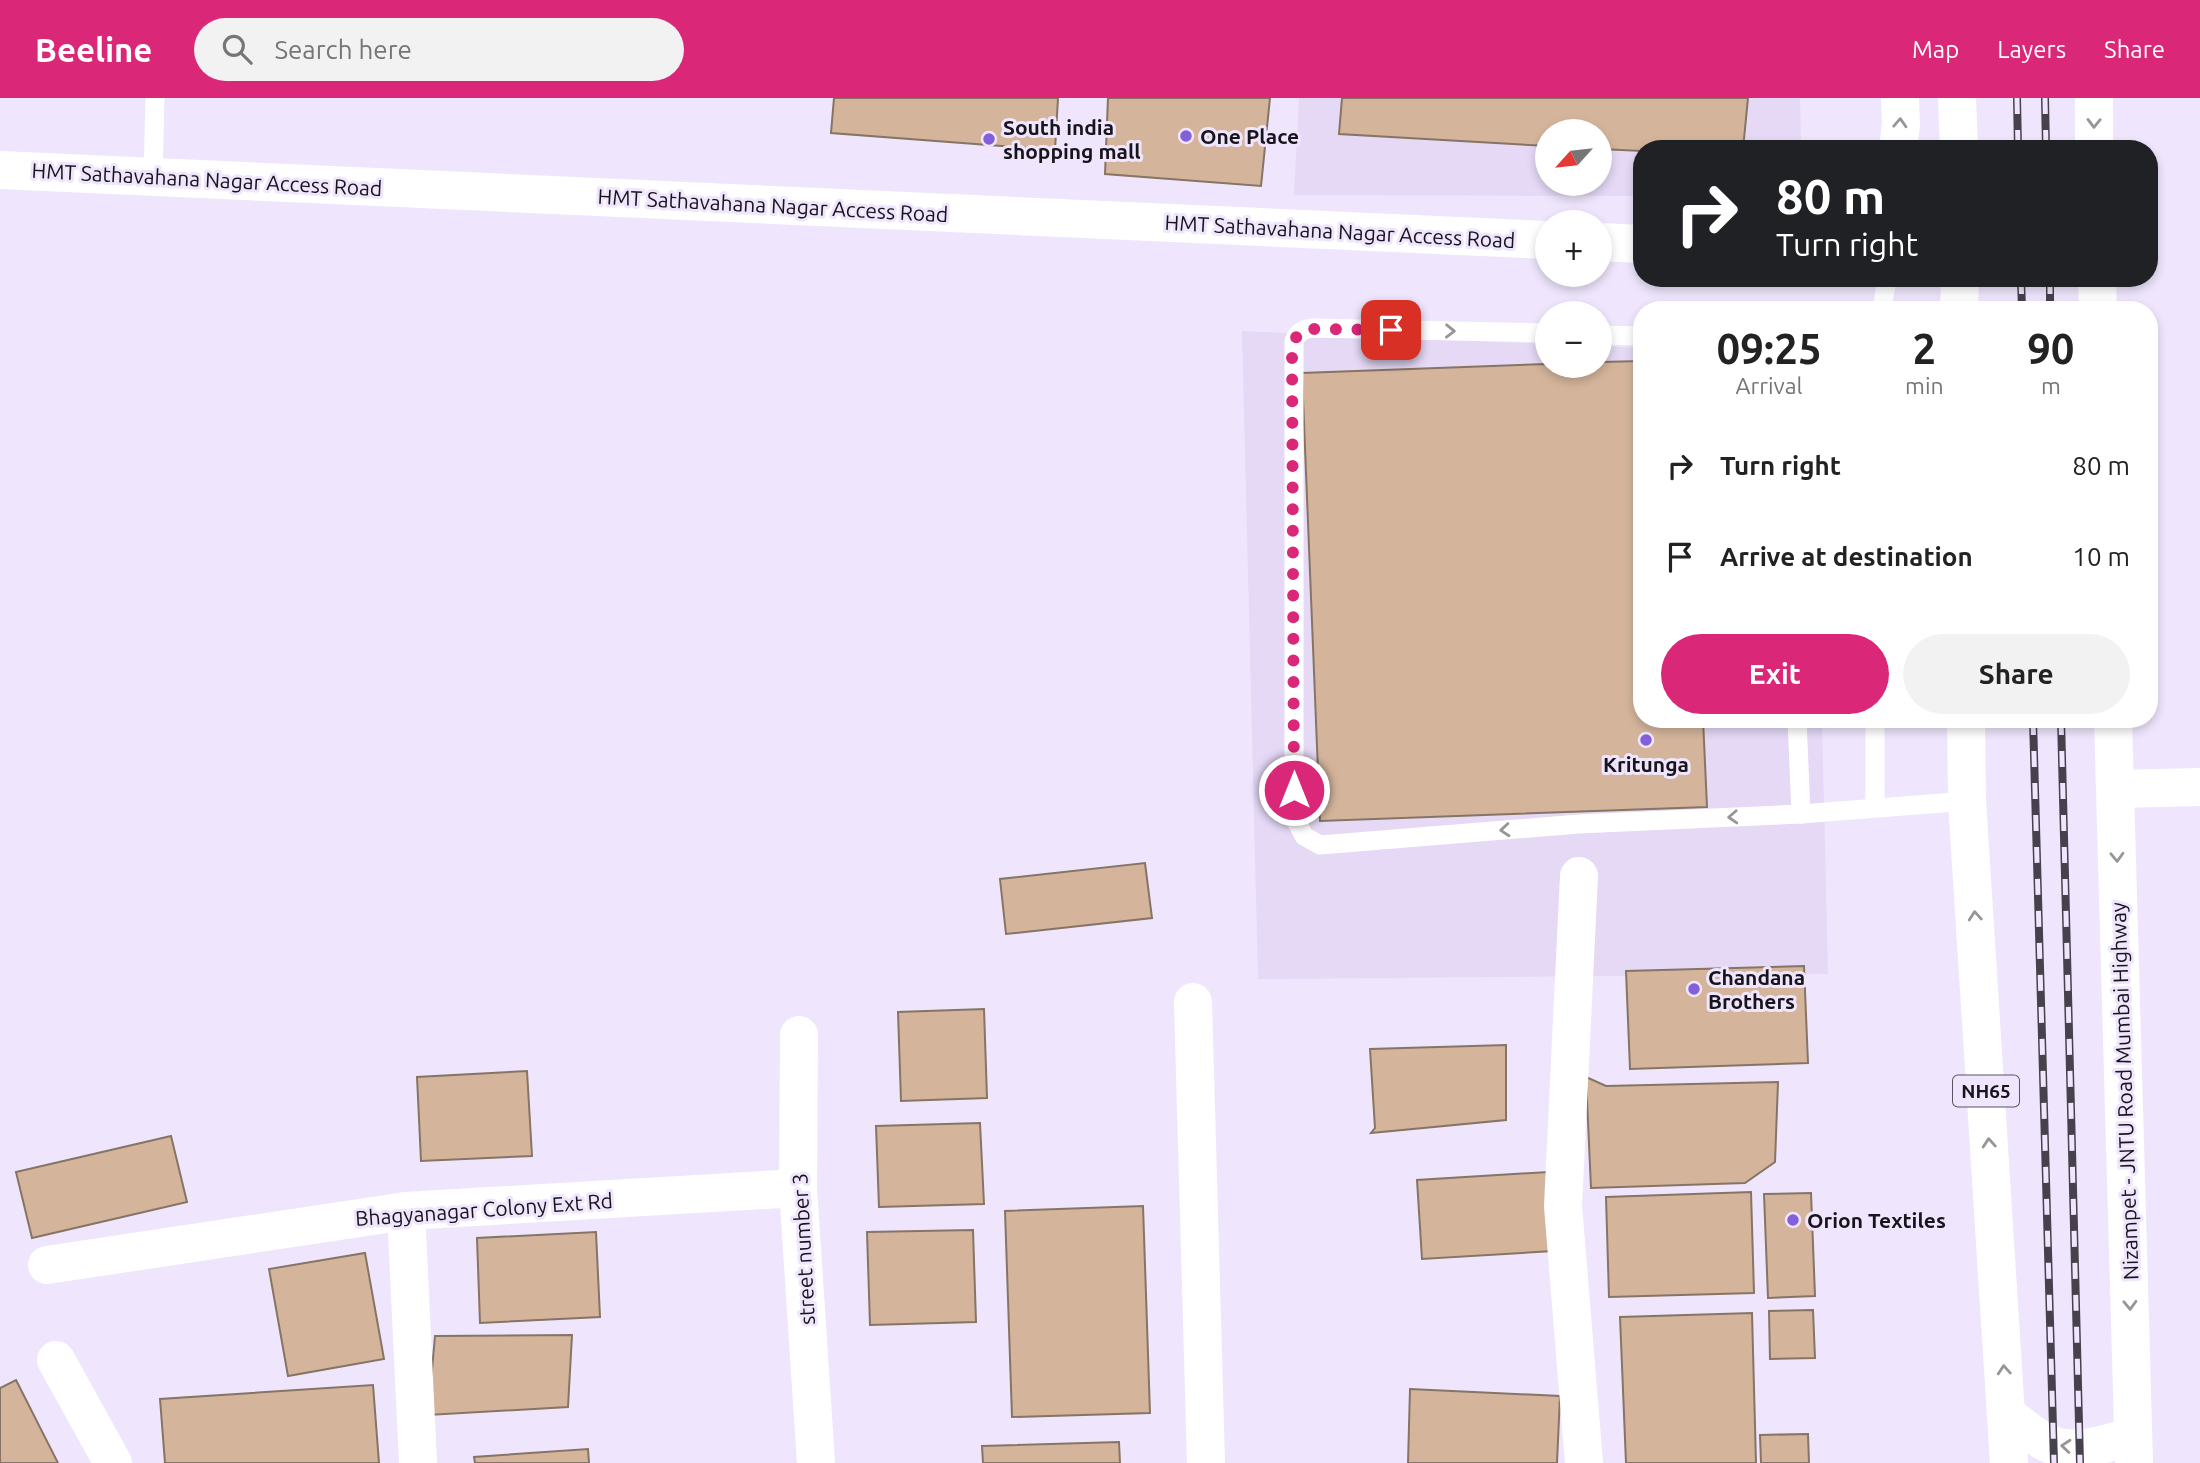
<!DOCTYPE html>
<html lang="en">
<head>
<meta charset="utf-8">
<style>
	:root { --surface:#fff; --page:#f2f2f2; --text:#222; --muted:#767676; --accent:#db2777 }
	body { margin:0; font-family:Ubuntu,sans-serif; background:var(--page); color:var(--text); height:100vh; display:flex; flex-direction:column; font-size:26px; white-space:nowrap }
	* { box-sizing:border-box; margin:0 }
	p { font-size:23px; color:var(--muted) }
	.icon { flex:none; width:38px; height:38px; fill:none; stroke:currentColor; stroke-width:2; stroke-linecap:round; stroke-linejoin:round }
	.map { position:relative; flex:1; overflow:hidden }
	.drawer { position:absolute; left:1633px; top:203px; width:525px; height:427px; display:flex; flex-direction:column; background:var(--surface); border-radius:28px; box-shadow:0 4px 10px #0003 }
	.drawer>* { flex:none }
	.hud { position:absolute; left:1633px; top:42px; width:525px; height:147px; border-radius:28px; box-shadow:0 4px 10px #0003; background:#202124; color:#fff; overflow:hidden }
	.needle { width:46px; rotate:243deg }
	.fabs { position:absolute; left:1535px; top:21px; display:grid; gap:14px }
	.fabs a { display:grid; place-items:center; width:77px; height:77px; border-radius:50%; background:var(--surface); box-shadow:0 4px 10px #0003; font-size:35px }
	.pin { position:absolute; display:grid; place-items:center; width:60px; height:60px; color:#fff; margin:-30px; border-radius:14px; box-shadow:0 4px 10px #0006 }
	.me { position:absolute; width:77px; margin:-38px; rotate:0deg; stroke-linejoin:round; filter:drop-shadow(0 0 5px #0008) }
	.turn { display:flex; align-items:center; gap:24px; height:147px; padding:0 28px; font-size:32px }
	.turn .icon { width:91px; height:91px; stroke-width:2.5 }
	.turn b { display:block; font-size:49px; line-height:60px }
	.eta { display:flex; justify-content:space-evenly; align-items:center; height:119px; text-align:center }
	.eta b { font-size:42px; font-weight:700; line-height:49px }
	.action { display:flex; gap:14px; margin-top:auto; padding:14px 28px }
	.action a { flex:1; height:80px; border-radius:42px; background:var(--accent); color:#fff; font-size:28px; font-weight:700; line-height:80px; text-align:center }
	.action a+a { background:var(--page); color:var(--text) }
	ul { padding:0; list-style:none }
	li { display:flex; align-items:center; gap:21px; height:91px; padding:0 28px }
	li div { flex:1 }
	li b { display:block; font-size:26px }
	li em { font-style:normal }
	header { display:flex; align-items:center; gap:42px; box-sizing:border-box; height:98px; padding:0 35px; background:var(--accent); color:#fff }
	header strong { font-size:33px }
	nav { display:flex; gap:38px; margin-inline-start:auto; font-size:24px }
	.search { width:490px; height:63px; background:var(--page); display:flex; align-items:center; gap:18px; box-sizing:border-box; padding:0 24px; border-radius:38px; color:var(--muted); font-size:26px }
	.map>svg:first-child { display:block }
	.built { fill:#e5d9f6; fill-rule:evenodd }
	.building { fill:#d4b59c; stroke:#867465; stroke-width:2 }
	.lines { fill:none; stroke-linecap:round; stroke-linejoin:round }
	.lane { stroke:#fff; stroke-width:19 }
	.street { stroke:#fff; stroke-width:38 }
	.secondary { stroke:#fff; stroke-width:38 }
	.highway { stroke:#fff; stroke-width:38 }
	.rail-casing { stroke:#46414c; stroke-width:8 }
	.rail { stroke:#efe6fd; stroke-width:5; stroke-dasharray:16; stroke-linecap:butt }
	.oneway { stroke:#979598 }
	.route { stroke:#db2777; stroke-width:12; stroke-dasharray:0 21.6 }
	.poi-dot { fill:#845fda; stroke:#efe6fd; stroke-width:2.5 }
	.labels { text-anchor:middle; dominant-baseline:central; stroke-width:6; stroke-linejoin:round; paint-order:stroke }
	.shield { fill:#efe6fd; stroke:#58535f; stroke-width:2 }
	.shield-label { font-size:19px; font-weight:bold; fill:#17141b }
	.poi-label { font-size:21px; font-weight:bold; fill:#17141b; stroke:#efe6fd; text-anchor:start }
	.street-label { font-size:21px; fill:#17141b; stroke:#efe6fd }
</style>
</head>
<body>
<header>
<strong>Beeline</strong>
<div class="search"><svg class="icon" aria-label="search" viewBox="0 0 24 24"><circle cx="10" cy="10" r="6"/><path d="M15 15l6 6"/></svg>Search here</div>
<nav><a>Map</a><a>Layers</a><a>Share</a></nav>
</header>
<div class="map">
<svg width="2200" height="1365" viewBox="0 0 2200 1365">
	<rect width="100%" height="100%" fill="#efe6fd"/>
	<!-- built -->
	<g class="built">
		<path d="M 1299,0 L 1800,0 L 1801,51 L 1642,51 L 1641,98 L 1294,97 ZM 1547,33 L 1600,33 L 1600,86 L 1547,86 Z"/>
		<path d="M 1242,233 L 1547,246 L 1547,268 L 1600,268 L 1600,248 L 1641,250 L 1642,621 L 1822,621 L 1828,876 L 1258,881 Z"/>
	</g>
	<!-- building -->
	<g class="building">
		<path d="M 834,0 L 1058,0 L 1055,52 L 831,35 Z"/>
		<path d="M 1108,0 L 1270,0 L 1261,88 L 1105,76 Z"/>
		<path d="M 1342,0 L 1748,0 L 1743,51 L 1642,51 L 1642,53 L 1600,51 L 1600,33 L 1547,33 L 1547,48 L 1339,36 Z"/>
		<path d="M 1642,263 L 1642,621 L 1703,621 L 1707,709 L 1320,723 L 1302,275 L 1547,266 L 1547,268 L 1600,268 L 1600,264 Z"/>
		<path d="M 1145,765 L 1152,820 L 1006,836 L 1000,781 Z"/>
		<path d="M 1804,868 L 1808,965 L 1630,971 L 1626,873 Z"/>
		<path d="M 984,911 L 987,1000 L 901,1003 L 898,914 Z"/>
		<path d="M 1506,947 L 1506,1022 L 1371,1035 L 1375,1030 L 1370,951 Z"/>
		<path d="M 527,973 L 532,1058 L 421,1063 L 417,979 Z"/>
		<path d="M 1586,979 L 1606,988 L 1778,984 L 1775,1064 L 1745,1085 L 1591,1090 Z"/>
		<path d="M 980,1025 L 984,1106 L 879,1109 L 876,1028 Z"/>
		<path d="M 171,1038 L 187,1104 L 32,1140 L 16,1074 Z"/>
		<path d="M 1548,1074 L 1553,1153 L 1422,1161 L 1417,1082 Z"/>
		<path d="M 1751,1094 L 1754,1195 L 1609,1199 L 1606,1099 Z"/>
		<path d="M 1811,1095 L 1815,1198 L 1768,1200 L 1764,1096 Z"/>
		<path d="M 1143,1108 L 1150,1315 L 1012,1319 L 1005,1113 Z"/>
		<path d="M 973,1132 L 976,1224 L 870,1227 L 867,1134 Z"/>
		<path d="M 596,1134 L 600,1219 L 480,1225 L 477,1140 Z"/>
		<path d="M 365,1155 L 384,1261 L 288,1278 L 269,1171 Z"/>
		<path d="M 1813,1212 L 1815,1260 L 1770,1261 L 1769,1213 Z"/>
		<path d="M 1752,1215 L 1756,1365 L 1626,1365 L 1620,1219 Z"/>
		<path d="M 572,1237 L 568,1309 L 428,1317 L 435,1238 Z"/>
		<path d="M 16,1282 L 58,1365 L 0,1365 L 0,1290 Z"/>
		<path d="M 373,1287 L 379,1365 L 165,1365 L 160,1301 Z"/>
		<path d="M 1410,1291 L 1560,1298 L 1557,1365 L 1408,1365 Z"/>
		<path d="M 1808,1336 L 1809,1365 L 1761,1365 L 1760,1337 Z"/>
		<path d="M 1119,1344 L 1120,1365 L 983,1365 L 982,1348 Z"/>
		<path d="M 588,1351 L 589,1365 L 475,1365 L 474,1359 Z"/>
	</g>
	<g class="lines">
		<!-- lane -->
		<g class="lane">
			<path d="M 153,79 L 155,0"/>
			<path d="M 1882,212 L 1887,180"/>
			<path d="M 1547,235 L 1313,230 C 1303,231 1298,234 1294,243 L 1294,719 L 1304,738 L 1320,747 L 1579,726 L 1801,716"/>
			<path d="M 1600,237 L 1642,238"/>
			<path d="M 1797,621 L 1801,716 L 1967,703"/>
			<path d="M 1875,709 L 1875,621"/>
		</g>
		<!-- street -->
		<g class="street">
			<path d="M 2116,691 L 2200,689"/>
			<path d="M 1579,778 L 1563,1108 L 1584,1365"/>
			<path d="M 1193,904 L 1206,1365"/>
			<path d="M 799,937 L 798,1090 L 816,1365"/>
			<path d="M 406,1113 L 418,1365"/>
			<path d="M 47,1167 L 406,1113 L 798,1090"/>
			<path d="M 56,1262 L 113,1365"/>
		</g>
		<!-- secondary -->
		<g class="secondary">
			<path d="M 1898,51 L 1901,26 L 1900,0"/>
			<path d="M 0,72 L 1547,142"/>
			<path d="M 1600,144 L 1642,146"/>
		</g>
		<!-- highway -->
		<g class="highway">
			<path d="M 1957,0 L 1959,51"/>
			<path d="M 2094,51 L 2094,0"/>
			<path d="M 2097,180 L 2098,212"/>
			<path d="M 1959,212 L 1960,180"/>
			<path d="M 1966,621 L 1967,703 L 2009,1365"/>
			<path d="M 2113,621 L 2134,1365"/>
			<path d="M 2007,1317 C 2020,1326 2033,1338 2047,1345 C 2073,1358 2108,1345 2133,1338"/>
		</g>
		<defs>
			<g id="rail">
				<path d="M 2017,0 L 2018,51"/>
				<path d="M 2045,0 L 2046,51"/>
				<path d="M 2021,180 L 2022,212"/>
				<path d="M 2050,180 L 2050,212"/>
				<path d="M 2033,621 L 2054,1365"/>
				<path d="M 2061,621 L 2080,1365"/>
			</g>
		</defs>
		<!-- rail casing -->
		<use href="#rail" class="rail-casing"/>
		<!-- rail -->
		<use href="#rail" class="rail"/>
	</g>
	<!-- one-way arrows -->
	<defs><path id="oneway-chevron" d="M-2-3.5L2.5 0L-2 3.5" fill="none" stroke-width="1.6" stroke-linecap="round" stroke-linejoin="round" transform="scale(1.75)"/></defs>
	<g class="oneway">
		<use href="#oneway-chevron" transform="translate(1900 25) rotate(-87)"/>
		<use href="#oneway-chevron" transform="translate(2094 25) rotate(91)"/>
		<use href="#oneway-chevron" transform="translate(1450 233) rotate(1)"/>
		<use href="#oneway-chevron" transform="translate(1733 719) rotate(177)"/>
		<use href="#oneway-chevron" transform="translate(1505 732) rotate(175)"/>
		<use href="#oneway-chevron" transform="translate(2117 759) rotate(88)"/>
		<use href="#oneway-chevron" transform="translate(1975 818) rotate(-94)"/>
		<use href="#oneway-chevron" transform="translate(1989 1045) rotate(-94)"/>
		<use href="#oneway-chevron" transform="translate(2130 1207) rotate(88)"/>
		<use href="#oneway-chevron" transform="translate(2004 1272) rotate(-94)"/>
		<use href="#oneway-chevron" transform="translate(2066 1348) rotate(-175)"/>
	</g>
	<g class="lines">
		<!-- route -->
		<path class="route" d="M 1294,692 L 1292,250 L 1297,237 L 1305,231 L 1391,232"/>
	</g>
	<!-- markers -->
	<g class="poi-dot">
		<circle cx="1186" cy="38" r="7"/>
		<circle cx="989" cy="41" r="7"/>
		<circle cx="1646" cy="642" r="7"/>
		<circle cx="1694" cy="891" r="7"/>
		<circle cx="1793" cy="1122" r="7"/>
	</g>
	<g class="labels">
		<!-- shield labels -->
		<rect class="shield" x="1953" y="977.5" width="66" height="31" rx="5"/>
		<g class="shield-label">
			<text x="1986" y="993">NH65</text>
		</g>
		<!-- poi labels -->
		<g class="poi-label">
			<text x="1003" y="29">South india<tspan x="1003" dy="24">shopping mall</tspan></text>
			<text x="1200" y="38">One Place</text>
			<text x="1646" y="666" text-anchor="middle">Kritunga</text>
			<text x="1708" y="879">Chandana<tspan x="1708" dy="24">Brothers</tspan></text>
			<text x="1807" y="1122">Orion Textiles</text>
		</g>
		<!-- street labels -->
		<g class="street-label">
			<text transform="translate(207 81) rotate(3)">HMT Sathavahana Nagar Access Road</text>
			<text transform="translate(773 107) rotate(3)">HMT Sathavahana Nagar Access Road</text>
			<text transform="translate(1340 133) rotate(3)">HMT Sathavahana Nagar Access Road</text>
			<text transform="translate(2124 993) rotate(-92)">Nizampet - JNTU Road Mumbai Highway</text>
			<text transform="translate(484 1111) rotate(-4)">Bhagyanagar Colony Ext Rd</text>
			<text transform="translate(803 1151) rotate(-93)">street number 3</text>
		</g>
	</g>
</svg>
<div class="fabs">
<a><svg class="needle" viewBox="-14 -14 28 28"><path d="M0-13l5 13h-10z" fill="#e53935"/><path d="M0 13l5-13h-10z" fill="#767676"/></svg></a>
<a>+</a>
<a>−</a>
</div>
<div class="pin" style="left:1391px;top:232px;background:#d93025"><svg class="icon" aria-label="arrive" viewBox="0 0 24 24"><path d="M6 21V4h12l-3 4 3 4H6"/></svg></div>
<svg class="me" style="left:1294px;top:692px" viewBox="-20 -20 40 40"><circle r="17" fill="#db2777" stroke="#fff" stroke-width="3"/><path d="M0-11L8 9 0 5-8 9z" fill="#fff"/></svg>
<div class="hud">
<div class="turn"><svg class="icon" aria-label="right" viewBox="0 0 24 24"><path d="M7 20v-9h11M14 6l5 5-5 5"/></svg><div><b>80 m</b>Turn right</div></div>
</div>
<section class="drawer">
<div class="eta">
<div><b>09:25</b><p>Arrival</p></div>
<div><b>2</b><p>min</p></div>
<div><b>90</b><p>m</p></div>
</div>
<ul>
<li><svg class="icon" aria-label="right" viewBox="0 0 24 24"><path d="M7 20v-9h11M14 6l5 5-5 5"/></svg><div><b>Turn right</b></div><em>80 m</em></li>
<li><svg class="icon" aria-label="arrive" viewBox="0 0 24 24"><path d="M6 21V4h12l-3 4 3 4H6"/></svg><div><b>Arrive at destination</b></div><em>10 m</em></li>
</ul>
<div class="action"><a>Exit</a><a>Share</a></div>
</section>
</div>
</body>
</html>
